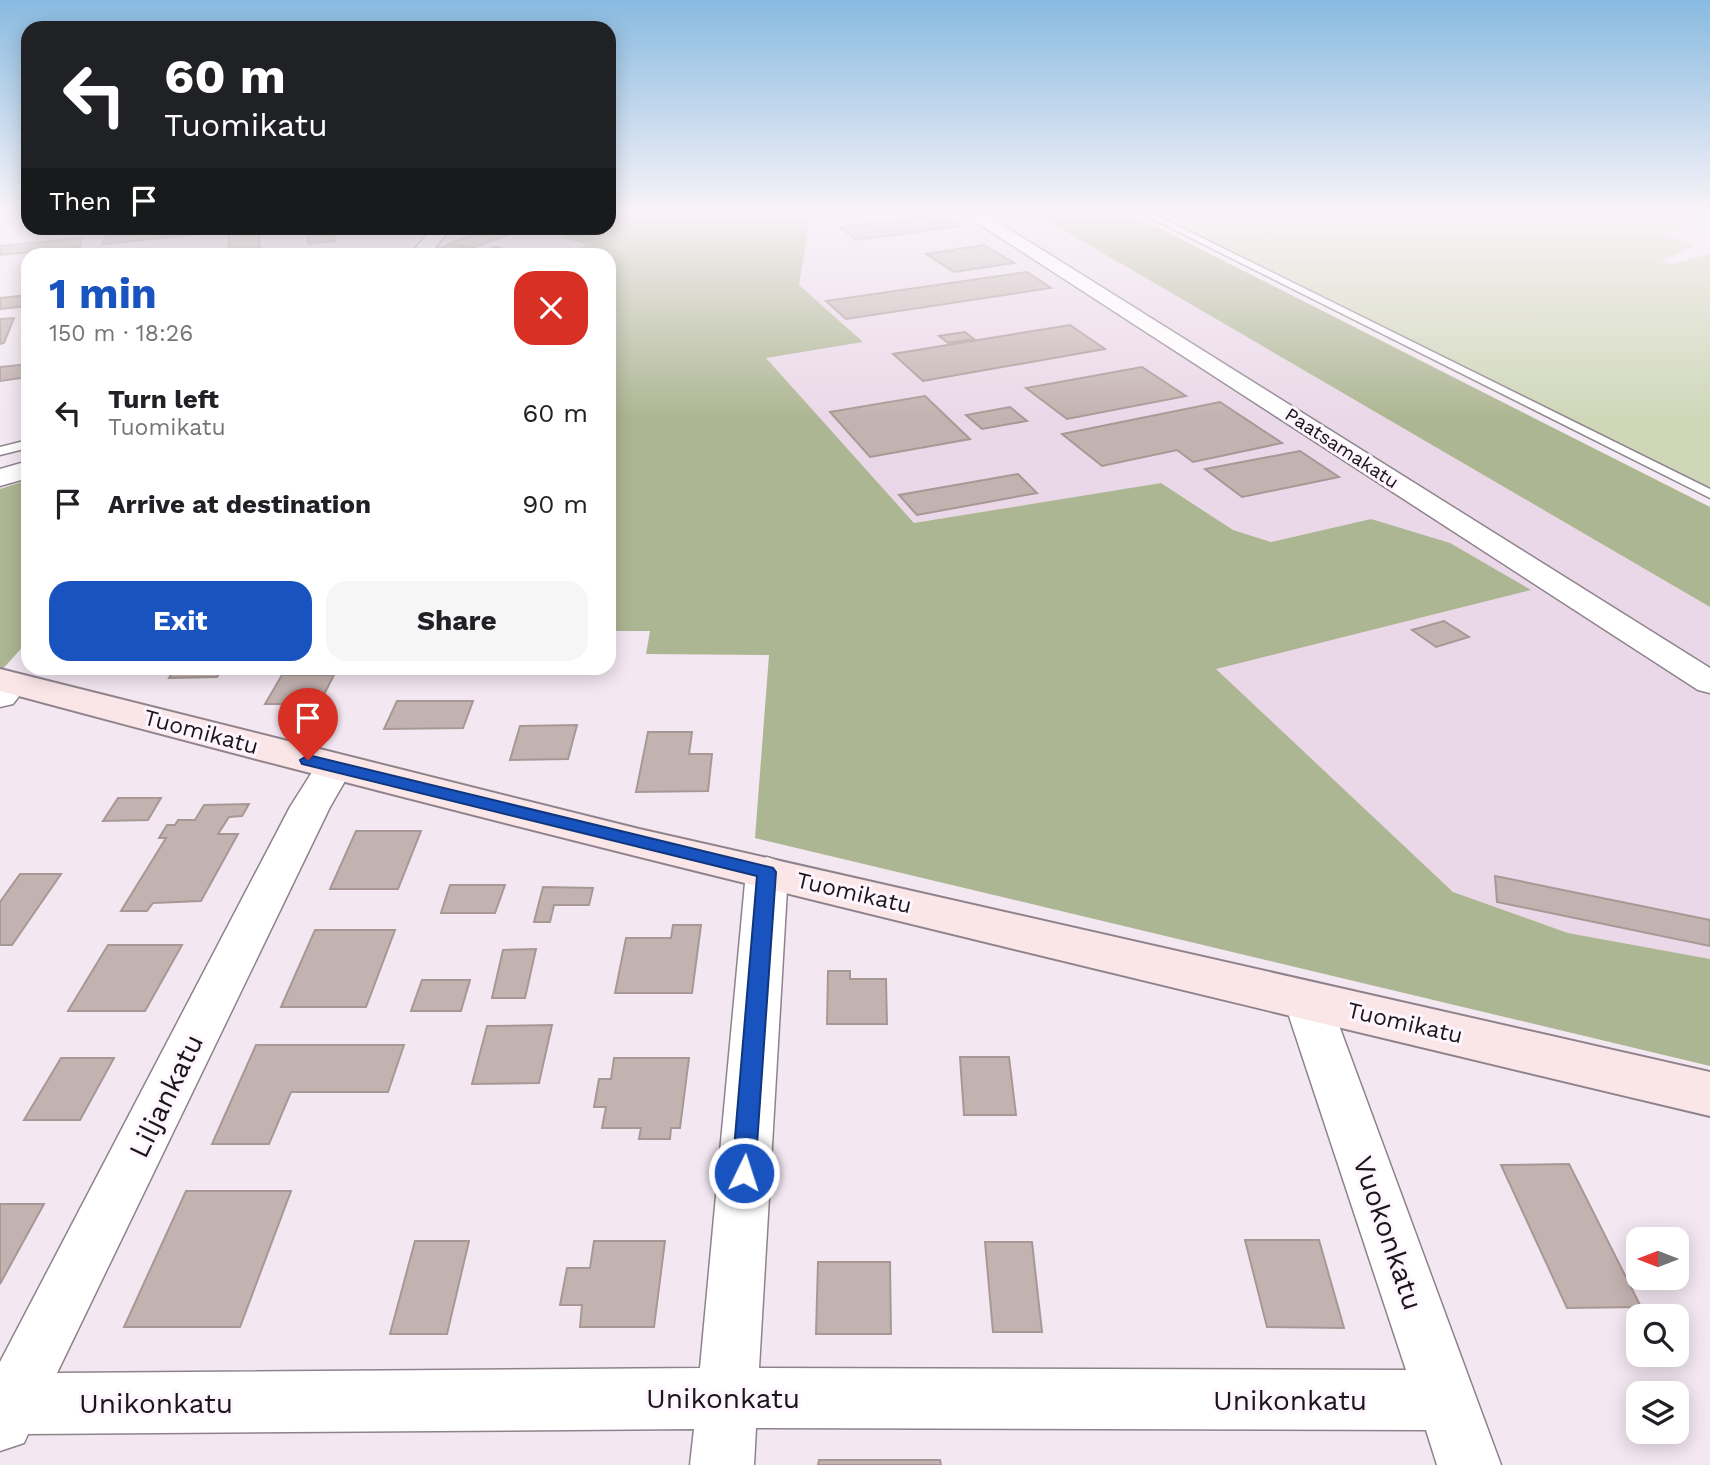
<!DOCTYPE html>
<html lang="en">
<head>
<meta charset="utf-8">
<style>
	:root { --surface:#fff; --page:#f6f6f6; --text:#202124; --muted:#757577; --accent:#1953bf }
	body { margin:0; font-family:"Work Sans",sans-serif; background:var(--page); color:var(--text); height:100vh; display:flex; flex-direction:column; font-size:26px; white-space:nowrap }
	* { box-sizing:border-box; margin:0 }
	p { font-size:23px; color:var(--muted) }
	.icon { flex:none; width:38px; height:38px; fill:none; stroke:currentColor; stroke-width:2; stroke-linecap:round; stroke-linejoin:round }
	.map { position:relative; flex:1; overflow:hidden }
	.drawer { position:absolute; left:21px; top:248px; width:595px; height:427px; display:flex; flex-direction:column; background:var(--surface); border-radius:21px; box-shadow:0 4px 18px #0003 }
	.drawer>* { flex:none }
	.top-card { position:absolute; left:21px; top:21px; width:595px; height:214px; border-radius:21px; box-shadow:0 4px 18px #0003; background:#202124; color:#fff; overflow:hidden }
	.needle { width:46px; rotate:270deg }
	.buttons { position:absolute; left:1626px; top:1227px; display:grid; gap:14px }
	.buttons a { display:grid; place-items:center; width:63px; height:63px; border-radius:14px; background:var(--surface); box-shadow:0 4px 18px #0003; font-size:35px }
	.pin { position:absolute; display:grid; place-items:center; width:60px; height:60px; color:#fff; margin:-72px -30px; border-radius:50% 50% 50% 0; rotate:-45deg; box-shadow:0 0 7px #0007 }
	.pin .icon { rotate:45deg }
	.me { position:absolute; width:77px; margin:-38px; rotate:4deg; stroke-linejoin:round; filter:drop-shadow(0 0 5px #0008) }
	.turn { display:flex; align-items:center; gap:24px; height:147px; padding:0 28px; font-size:32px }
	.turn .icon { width:91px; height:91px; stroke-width:2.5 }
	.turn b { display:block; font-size:49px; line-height:60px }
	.then { display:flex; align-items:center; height:66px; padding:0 28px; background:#0003; gap:14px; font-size:26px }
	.round { display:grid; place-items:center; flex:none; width:74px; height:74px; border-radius:21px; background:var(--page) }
	.head { display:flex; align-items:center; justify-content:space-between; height:119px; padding:0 28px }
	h1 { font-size:42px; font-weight:700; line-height:52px; color:var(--accent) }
	.cta { display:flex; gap:14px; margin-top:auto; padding:14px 28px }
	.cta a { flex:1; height:80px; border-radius:21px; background:var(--accent); color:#fff; font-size:28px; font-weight:700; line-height:80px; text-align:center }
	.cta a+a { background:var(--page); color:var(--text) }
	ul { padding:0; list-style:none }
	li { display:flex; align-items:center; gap:21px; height:91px; padding:0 28px }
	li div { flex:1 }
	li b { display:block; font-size:26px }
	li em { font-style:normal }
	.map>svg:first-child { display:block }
	.built { fill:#ead8e8 }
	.green { fill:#cfd7b8 }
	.forest { fill:#adb692 }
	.building { fill:#c3b3b0; stroke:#a89895; stroke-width:2 }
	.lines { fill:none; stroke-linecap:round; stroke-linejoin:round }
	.lane-casing { stroke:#8e838d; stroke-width:3 }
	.street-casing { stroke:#8e838d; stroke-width:3 }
	.secondary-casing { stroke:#8e838d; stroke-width:4 }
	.lane { fill:#fff; fill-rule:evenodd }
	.street { fill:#fff; fill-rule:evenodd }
	.secondary { fill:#fbe6e7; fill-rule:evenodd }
	.route { fill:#1953bf; stroke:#10367c; stroke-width:2 }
	.labels { text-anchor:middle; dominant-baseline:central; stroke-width:6; stroke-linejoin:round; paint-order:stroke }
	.far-street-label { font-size:19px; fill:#1b161a; stroke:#fff5fe }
	.street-label { font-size:23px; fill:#1b161a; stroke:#fff5fe }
	.near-street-label { font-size:28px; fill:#1b161a; stroke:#fff5fe }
</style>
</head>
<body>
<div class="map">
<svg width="1710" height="1465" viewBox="0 0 1710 1465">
	<rect width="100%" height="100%" fill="#f3e7f2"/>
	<!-- built -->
	<path class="built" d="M 811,214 L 1036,214 L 1710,607 L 1710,959 L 1568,933 L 1453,892 L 1215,669 L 1530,590 L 1371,519 L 1271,542 L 1233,530 L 1161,483 L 914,523 L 765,358 L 862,342 L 799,285 Z"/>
	<!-- green -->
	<path class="green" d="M 1144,214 L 1710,214 L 1710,225 L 1661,233 L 1695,246 L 1660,261 L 1673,264 L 1710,253 L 1710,497 Z"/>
	<!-- forest -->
	<g class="forest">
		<path d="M 609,214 L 811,214 L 799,285 L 863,342 L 766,358 L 914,523 L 1161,483 L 1233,530 L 1271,542 L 1371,519 L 1450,543 L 1531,590 L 1216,669 L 1453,892 L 1568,933 L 1710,959 L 1710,1066 L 755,838 L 769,655 L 646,654 L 650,631 L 609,631 L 609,256 L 564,255 L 588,245 L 558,237 L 581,228 L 609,228 Z"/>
		<path d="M 1036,214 L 1131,214 L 1710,507 L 1710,607 Z"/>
		<path d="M 28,480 L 28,641 L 0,672 L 0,489 Z"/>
	</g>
	<!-- building -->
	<g class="building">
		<path d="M 941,214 L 959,226 L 856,240 L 840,227 Z"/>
		<path d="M 198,228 L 198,234 L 103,244 L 105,236 Z"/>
		<path d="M 229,228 L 259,228 L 260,256 L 229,256 Z"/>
		<path d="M 351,228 L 378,228 L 373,233 L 345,233 Z"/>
		<path d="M 486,230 L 507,235 L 472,248 L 450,243 Z"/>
		<path d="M 334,232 L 335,241 L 308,244 L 308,234 Z"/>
		<path d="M 82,238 L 80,247 L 0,255 L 0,246 Z"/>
		<path d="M 450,244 L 468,249 L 456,253 L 438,249 Z"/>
		<path d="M 984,245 L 1014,263 L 954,272 L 926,254 Z"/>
		<path d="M 495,247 L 517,252 L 506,256 L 485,251 Z"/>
		<path d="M 1027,272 L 1051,288 L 846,319 L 826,301 Z"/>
		<path d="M 28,295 L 28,306 L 0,309 L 0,298 Z"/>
		<path d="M 14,318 L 4,343 L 0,344 L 0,319 Z"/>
		<path d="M 1070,325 L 1105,349 L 923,381 L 893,354 Z"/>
		<path d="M 965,332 L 974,339 L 948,343 L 939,336 Z"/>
		<path d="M 28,364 L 28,377 L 0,381 L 0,367 Z"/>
		<path d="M 1142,367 L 1186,396 L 1067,419 L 1026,388 Z"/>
		<path d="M 925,396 L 970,439 L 870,457 L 830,412 Z"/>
		<path d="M 1220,402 L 1282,443 L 1193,462 L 1177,450 L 1102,466 L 1062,434 Z"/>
		<path d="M 1010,407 L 1027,421 L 982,429 L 966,415 Z"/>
		<path d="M 1300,451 L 1339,477 L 1242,497 L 1205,469 Z"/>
		<path d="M 1018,474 L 1037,493 L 917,515 L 899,495 Z"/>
		<path d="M 1444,621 L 1469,637 L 1436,647 L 1412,630 Z"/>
		<path d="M 175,668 L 223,668 L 217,677 L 169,678 Z"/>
		<path d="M 282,675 L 334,675 L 319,704 L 265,704 Z"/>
		<path d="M 397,701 L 473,701 L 463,728 L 384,729 Z"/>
		<path d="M 577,725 L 568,759 L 510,760 L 520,726 Z"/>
		<path d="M 648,732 L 692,732 L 689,754 L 712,754 L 708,791 L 636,792 Z"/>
		<path d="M 118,798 L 161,798 L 148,820 L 103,821 Z"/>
		<path d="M 249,804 L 242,816 L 229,817 L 218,834 L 238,834 L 201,901 L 153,903 L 147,911 L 121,911 L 166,838 L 159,838 L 167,825 L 175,825 L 178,820 L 195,820 L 204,805 Z"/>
		<path d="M 356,831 L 421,831 L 398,889 L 330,889 Z"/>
		<path d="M 20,874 L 61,874 L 12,945 L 0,945 L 0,902 Z"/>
		<path d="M 1495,876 L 1710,920 L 1710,946 L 1497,902 Z"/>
		<path d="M 450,885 L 505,885 L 495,913 L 441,913 Z"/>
		<path d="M 543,887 L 593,888 L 589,905 L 554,905 L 550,922 L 534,922 Z"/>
		<path d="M 673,925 L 701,925 L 692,993 L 615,993 L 626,938 L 671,938 Z"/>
		<path d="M 315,930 L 395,930 L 366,1007 L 281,1007 Z"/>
		<path d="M 108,945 L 182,945 L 145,1011 L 68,1011 Z"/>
		<path d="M 536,949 L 525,998 L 492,998 L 503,950 Z"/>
		<path d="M 828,971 L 850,971 L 850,979 L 886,979 L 887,1024 L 827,1024 Z"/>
		<path d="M 422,980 L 470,980 L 461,1011 L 411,1011 Z"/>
		<path d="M 552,1025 L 539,1083 L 472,1084 L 487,1026 Z"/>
		<path d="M 256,1045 L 404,1045 L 388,1092 L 291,1092 L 269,1144 L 212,1144 Z"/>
		<path d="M 960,1057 L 1009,1057 L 1016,1115 L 964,1115 Z"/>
		<path d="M 61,1058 L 114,1058 L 80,1120 L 24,1120 Z"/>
		<path d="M 614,1058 L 689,1058 L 680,1128 L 671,1128 L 670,1139 L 639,1139 L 641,1128 L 602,1128 L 606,1107 L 594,1107 L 599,1079 L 611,1079 Z"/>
		<path d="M 1569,1164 L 1641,1307 L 1567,1308 L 1501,1165 Z"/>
		<path d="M 186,1191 L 291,1191 L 240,1327 L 124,1327 Z"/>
		<path d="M 0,1204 L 44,1204 L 0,1284 Z"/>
		<path d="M 1245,1240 L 1319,1240 L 1344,1328 L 1267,1327 Z"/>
		<path d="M 415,1241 L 469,1241 L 447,1334 L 390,1334 Z"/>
		<path d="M 594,1241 L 665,1241 L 654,1327 L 580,1327 L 582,1305 L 560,1305 L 567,1268 L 590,1268 Z"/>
		<path d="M 985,1242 L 1032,1242 L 1042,1332 L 993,1332 Z"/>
		<path d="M 818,1262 L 890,1262 L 891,1334 L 816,1334 Z"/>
		<path d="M 819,1460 L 940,1460 L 941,1465 L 818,1465 Z"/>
	</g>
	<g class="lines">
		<defs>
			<g id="lane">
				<path d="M 1143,214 L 1154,214 L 1710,489 L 1710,498 Z"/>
				<path d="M 28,440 L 28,448 L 0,455 L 0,447 Z"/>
			</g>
			<g id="street">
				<path d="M 964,214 L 985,214 L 1710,668 L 1710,693 L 1698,690 Z"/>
				<path d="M 432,228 L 451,228 L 429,256 L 409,256 Z"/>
				<path d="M 28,461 L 28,478 L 0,486 L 0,469 Z"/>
				<path d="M 12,673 L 24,676 L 29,683 L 13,704 L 0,707 L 0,675 Z"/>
				<path d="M 334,755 L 347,758 L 353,767 L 330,807 L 57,1373 L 700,1368 L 746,872 L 752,862 L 767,857 L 782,862 L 788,872 L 759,1368 L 1406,1370 L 1284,1001 L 1291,988 L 1307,983 L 1323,988 L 1330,1001 L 1501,1465 L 1437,1465 L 1426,1430 L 756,1428 L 754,1465 L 690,1465 L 694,1429 L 28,1434 L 24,1443 L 0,1451 L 0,1362 L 290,807 L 321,758 Z"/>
			</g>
			<path id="secondary" d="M 0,669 L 639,829 L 1710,1072 L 1710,1116 C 1139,980 567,844 0,691 Z"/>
		</defs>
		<!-- lane casing -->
		<use href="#lane" class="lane-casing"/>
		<!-- street casing -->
		<use href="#street" class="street-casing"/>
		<!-- secondary casing -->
		<use href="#secondary" class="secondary-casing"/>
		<!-- lane -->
		<use href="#lane" class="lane"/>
		<!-- street -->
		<use href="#street" class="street"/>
		<!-- secondary -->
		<use href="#secondary" class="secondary"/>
	</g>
	<!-- sky -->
	<linearGradient id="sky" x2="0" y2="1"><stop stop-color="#88bae0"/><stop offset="0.51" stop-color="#faf4f9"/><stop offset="1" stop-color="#faf4f9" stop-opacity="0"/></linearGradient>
	<rect width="1710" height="419" fill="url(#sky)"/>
	<!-- route -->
	<path class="route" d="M 308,755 L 773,868 L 776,872 L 755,1173 L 752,1180 L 744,1183 L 736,1180 L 732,1173 L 757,876 L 302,764 L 300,760 Z"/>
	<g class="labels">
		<!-- far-street labels -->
		<g class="far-street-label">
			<text transform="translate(1342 448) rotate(33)">Paatsamakatu</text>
		</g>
		<!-- street labels -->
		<g class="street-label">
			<text transform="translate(201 732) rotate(15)">Tuomikatu</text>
			<text transform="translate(854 893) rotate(13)">Tuomikatu</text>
			<text transform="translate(1405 1023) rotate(13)">Tuomikatu</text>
		</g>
		<!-- near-street labels -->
		<g class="near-street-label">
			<text transform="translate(166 1096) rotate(-64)">Liljankatu</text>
			<text transform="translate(1388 1233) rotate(71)">Vuokonkatu</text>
			<text x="723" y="1398">Unikonkatu</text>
			<text x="1290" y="1400">Unikonkatu</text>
			<text x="156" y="1403">Unikonkatu</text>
		</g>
	</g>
</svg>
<div class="buttons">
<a><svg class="needle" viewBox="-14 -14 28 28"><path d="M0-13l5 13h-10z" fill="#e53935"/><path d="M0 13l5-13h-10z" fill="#757577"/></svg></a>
<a><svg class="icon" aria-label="search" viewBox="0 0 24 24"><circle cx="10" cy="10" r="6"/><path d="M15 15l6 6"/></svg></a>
<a><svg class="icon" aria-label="layers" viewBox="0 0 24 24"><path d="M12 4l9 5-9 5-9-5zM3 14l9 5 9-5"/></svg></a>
</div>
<div class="pin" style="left:308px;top:760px;background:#d93025"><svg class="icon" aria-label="arrive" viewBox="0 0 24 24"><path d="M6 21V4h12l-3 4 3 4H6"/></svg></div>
<svg class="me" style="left:744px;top:1173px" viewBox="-20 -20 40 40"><circle r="17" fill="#1953bf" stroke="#fff" stroke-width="3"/><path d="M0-11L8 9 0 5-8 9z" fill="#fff"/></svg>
<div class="top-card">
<div class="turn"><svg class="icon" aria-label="left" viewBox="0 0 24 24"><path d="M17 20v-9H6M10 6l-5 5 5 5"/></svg><div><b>60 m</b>Tuomikatu</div></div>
<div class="then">Then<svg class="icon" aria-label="arrive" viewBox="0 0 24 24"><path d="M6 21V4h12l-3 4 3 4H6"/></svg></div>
</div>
<section class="drawer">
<div class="head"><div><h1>1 min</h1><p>150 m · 18:26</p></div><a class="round" style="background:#d93025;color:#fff"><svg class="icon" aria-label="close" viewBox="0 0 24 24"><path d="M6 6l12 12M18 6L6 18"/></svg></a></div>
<ul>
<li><svg class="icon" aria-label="left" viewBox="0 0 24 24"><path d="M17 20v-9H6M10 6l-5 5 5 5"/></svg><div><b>Turn left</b><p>Tuomikatu</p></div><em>60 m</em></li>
<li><svg class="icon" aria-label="arrive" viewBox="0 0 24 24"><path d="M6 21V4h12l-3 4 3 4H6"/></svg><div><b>Arrive at destination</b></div><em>90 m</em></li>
</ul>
<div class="cta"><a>Exit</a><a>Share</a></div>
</section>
</div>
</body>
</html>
